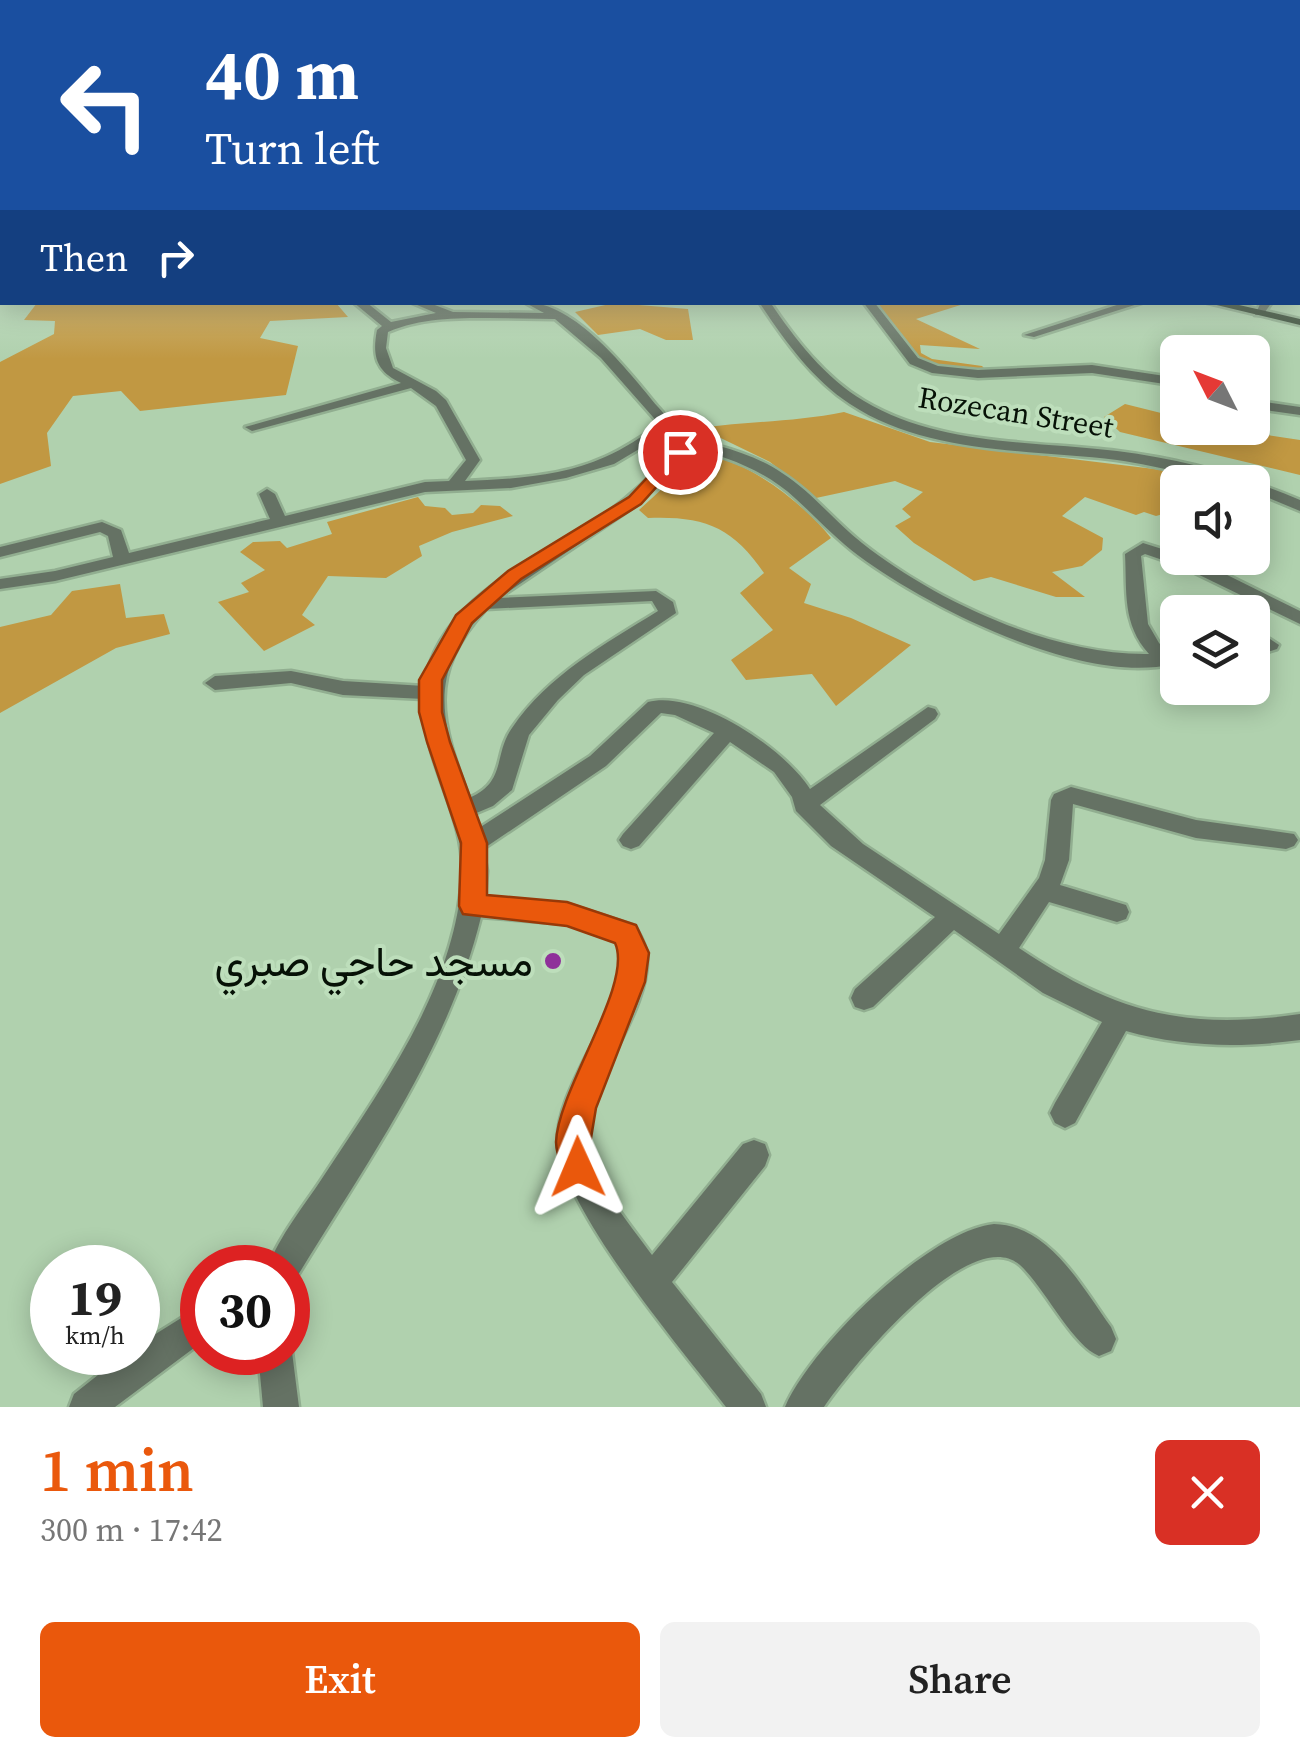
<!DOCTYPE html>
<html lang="en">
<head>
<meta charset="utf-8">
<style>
	:root { --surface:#fff; --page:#f2f2f2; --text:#222; --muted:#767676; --accent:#ea580c }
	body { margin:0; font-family:"Source Serif 4",Vazirmatn,serif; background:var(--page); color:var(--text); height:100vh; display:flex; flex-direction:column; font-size:38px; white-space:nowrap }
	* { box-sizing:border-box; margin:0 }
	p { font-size:32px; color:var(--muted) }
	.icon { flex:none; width:55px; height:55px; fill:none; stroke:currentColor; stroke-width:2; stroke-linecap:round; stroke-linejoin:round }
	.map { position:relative; height:1407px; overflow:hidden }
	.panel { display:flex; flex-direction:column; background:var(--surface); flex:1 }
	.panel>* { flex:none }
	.banner { position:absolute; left:0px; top:0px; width:1300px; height:305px; box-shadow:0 5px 25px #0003; background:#1a4fa0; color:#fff; overflow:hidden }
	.needle { width:65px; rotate:312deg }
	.fabs { position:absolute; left:1160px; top:335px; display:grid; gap:20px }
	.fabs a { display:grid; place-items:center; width:110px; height:110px; border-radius:15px; background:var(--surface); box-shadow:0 5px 25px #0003; font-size:50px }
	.speed { position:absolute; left:30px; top:1245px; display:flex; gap:20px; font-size:50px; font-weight:700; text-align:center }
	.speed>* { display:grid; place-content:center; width:130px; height:130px; border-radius:50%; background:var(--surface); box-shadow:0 5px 25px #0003; line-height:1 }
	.speed small { font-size:25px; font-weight:400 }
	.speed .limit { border:15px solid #d22; background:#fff; color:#111 }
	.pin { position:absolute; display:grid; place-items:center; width:85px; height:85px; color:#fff; margin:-42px; border:5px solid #fff; border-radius:50%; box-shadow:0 2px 10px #0007 }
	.me { position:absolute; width:110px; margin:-55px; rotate:359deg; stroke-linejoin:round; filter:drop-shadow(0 0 8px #0008) }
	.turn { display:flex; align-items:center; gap:35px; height:210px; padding:0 40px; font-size:45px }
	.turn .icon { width:130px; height:130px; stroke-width:2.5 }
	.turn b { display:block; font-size:70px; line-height:85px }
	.then { display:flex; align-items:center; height:95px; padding:0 40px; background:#0003; gap:20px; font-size:38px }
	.round { display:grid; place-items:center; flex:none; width:105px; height:105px; border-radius:15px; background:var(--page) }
	.headline { display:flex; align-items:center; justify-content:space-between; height:170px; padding:0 40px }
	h1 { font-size:60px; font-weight:600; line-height:75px; color:var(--accent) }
	.cta { display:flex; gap:20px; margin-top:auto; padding:20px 40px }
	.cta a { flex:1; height:115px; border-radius:15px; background:var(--accent); color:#fff; font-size:40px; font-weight:600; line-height:115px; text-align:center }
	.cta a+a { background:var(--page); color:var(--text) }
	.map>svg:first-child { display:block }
	.green { fill:#c19842 }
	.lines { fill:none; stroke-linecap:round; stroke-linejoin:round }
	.street-casing { stroke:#91ae90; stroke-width:5 }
	.secondary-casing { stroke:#91ae90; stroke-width:5 }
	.street { fill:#657264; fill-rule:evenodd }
	.secondary { fill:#384a37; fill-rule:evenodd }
	.route { fill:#ea580c; stroke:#983908; stroke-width:2.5 }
	.poi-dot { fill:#8f319a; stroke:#bddebb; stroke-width:4 }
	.labels { text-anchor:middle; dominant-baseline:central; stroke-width:8; stroke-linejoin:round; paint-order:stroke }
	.far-street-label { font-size:30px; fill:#061106; stroke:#bddebb }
	.near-poi-label { font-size:42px; fill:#061106; stroke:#bddebb; text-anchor:end }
</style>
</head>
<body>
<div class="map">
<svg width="1300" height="1407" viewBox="0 0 1300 1407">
	<rect width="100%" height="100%" fill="#b0d1ae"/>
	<!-- green -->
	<g class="green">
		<path d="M 294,303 L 336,303 L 348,317 L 270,321 L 260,338 L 298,346 L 286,395 L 140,411 L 121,391 L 73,396 L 47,433 L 51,466 L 0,484 L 0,362 L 54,334 L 55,321 L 24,320 L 37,303 Z"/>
		<path d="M 614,303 L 688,309 L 693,340 L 666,340 L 640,329 L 598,335 L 575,312 Z"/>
		<path d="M 878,303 L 967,303 L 916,319 L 980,349 L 920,345 L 921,353 L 932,359 L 982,366 L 987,371 C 921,365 911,363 878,303 Z"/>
		<path d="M 1125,404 L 1177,417 L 1178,428 L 1222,428 L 1300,440 L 1300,475 L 1120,432 L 1104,417 Z"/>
		<path d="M 844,412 L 930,442 L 1179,472 L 1205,482 L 1178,482 L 1177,510 L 1156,516 L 1144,512 L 1136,515 L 1085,497 L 1062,516 L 1103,538 L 1102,550 L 1082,566 L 1052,572 L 1085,597 L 1056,597 L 991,577 L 974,581 L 914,543 L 895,526 L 911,517 L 902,509 L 923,492 L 895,481 L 816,498 L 770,462 L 700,428 C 749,421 796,422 844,412 Z"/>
		<path d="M 709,456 C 752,463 804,504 831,538 L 789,568 L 811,584 L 804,603 L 851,618 L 911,645 L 836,706 L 812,674 L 746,680 L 731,660 L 773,630 L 740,593 L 764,573 C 732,526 703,516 648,518 L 639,510 L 688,465 Z"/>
		<path d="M 418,497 L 425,506 L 445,508 L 452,515 L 473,513 L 481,505 L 500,506 L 513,516 L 452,532 L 419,546 L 422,556 L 386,578 L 328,576 L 302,615 L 315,625 L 264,651 L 218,602 L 249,592 L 241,583 L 265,570 L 240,552 L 253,542 L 280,541 L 287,548 L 332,534 L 327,522 Z"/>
		<path d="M 120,584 L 126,618 L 164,614 L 170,634 L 116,648 L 0,713 L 0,627 L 51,615 L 72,591 Z"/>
	</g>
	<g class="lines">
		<defs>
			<g id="street">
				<rect x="0" y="162" width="2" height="3"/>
				<path d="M 1298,237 L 1300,238 L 1300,244 L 1298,243 Z"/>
				<path d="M 1300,256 L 1300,266 L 1298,266 L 1298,257 Z"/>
				<path d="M 353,302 L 366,302 L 391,322 L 436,313 L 410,302 L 427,302 L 453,312 L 544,313 L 524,302 C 576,302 627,370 658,407 C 666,415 674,429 683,436 C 691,442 709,443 719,446 C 741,452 763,460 782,473 C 812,492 834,521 862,543 C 935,601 1054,656 1149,654 C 1122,624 1127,592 1125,554 L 1143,543 L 1178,554 L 1178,558 L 1195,559 L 1300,611 L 1300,624 L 1183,567 L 1145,554 L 1141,556 L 1148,624 L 1159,643 L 1176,660 L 1173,664 C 1084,686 929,608 859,556 C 836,539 817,518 796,499 C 765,470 727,457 687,446 L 685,455 L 638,504 L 499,598 L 656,591 L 673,602 L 676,613 L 584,675 L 558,700 L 529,735 L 512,790 L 493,806 L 474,814 L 479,828 L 590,756 L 648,702 C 696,689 785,749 810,789 L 928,707 L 935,709 L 938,714 L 935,719 L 820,805 L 863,844 L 999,934 L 1039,878 L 1045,860 L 1051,800 L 1054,794 L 1071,787 L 1196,820 L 1294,834 L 1298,840 L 1294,846 L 1286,849 L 1196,838 L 1073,804 L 1069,860 L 1060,885 L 1126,905 L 1129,912 L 1126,919 L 1117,922 L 1049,902 L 1019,948 C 1114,1012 1185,1031 1300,1014 L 1300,1040 C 1242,1048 1183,1047 1126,1031 L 1075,1123 L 1065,1128 L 1055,1123 L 1050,1113 L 1055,1103 L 1102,1022 L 1043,993 L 954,930 L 873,1007 L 864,1010 L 855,1007 L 851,998 L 855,989 L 935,917 L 831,846 L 796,811 L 792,797 L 774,772 L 730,742 L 639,846 L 631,849 L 623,846 L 619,840 L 623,834 L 714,733 L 675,715 L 661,713 L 606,766 L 483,849 L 487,871 L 485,897 L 567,904 L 635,926 C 640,935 646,945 647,955 C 651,1017 577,1089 589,1148 C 597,1187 629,1223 652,1255 L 743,1144 L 754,1140 L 765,1144 L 769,1155 L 765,1166 L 672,1282 L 761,1394 L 766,1407 L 726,1407 C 682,1350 564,1211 558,1144 C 553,1083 640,995 617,942 L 567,924 L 481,917 C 448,1051 366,1163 295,1280 L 288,1283 L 288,1268 L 267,1268 C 280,1235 304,1206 323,1177 C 382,1087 455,988 462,877 C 466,815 421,761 424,699 L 343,695 L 291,683 L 215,690 L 205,683 L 215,676 L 291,671 L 343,681 L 424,686 C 439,596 538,560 604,515 C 631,496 652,476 673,452 L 672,440 L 666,433 L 614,464 L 566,478 L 511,488 L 425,492 L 55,581 L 0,589 L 0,579 L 55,571 L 113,557 L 108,536 L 100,532 L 0,557 L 0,547 L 102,522 L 121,530 L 129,553 L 270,519 L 259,494 L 267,489 L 275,494 L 285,516 L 425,482 L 449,481 L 466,460 L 436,406 L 411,388 L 252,431 L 245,427 L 401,383 C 376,371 372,356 377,330 L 382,326 ZM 489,318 L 555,319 L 601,358 L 660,425 C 642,436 624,449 605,457 C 562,477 510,479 465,481 L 480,460 L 446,400 L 436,391 L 393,368 L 386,348 L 388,332 C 420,318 455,318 489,318 ZM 652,601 L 658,611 C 605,644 548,675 512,728 C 493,755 507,782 469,798 C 441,722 426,674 486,609 Z"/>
				<path d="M 759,302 L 770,302 C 795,339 825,378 864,401 C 939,446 1033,441 1117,451 C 1181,459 1241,475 1300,500 L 1300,511 L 1252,491 L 1252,482 C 1207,482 1162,466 1117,460 C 1030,449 927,455 850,404 C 812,379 784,340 759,302 Z"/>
				<path d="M 863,302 L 874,302 L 918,358 L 938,366 L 978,370 L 1092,365 L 1178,378 L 1178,386 L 1092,373 L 978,378 L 932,373 L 910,364 Z"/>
				<path d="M 1126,302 L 1144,302 L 1034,337 L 1024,335 Z"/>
				<path d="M 1261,302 L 1272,302 L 1263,315 L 1255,315 Z"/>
				<path d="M 1252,400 L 1300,407 L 1300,415 L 1252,408 Z"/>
				<path d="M 1270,639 L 1279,645 L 1277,649 L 1252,657 L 1252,644 Z"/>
				<path d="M 994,1224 C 1049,1225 1082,1287 1111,1327 L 1116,1339 L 1111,1351 L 1099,1356 C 1072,1345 1045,1288 1020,1265 C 970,1221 850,1369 824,1407 L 785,1407 C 810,1348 928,1231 994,1224 Z"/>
				<path d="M 202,1305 L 202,1342 L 115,1407 L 69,1407 L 74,1394 L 127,1352 L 138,1352 L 138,1345 Z"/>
				<path d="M 288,1340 L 292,1352 L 299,1407 L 263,1407 L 258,1352 L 288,1352 Z"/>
			</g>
			<path id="secondary" d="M 1204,302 L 1226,302 L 1300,319 L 1300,325 Z"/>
		</defs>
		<!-- street casing -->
		<use href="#street" class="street-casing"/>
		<!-- secondary casing -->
		<use href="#secondary" class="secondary-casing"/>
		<!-- street -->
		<use href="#street" class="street"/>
		<!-- secondary -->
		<use href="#secondary" class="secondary"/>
	</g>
	<!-- sky -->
	<linearGradient id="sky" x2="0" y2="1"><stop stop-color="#4bb1d5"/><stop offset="0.45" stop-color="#dbeadb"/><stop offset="1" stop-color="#dbeadb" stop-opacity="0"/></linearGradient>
	<rect width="1300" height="359" fill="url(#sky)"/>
	<!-- route -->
	<path class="route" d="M 674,449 L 688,452 L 641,504 L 521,579 L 472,623 L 442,680 L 442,712 L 450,742 L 487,843 L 487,895 L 567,902 L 636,925 L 649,953 L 645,982 L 596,1108 L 590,1144 L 596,1167 L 591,1180 L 578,1185 L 566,1180 C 562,1168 556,1154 556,1142 C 558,1089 634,984 615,943 L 567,926 L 463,914 L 459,906 L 461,843 L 427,742 L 419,712 L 419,680 L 456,615 L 508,571 L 629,497 Z"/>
	<!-- markers -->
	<circle class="poi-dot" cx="553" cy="961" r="10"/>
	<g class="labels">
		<!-- far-street labels -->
		<g class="far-street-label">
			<text transform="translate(1016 412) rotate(9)">Rozecan Street</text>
		</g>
		<!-- near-poi labels -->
		<g class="near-poi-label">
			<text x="533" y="961">مسجد حاجي صبري</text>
		</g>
	</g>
</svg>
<div class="fabs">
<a><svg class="needle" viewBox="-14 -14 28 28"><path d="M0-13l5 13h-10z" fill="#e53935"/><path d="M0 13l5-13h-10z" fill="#767676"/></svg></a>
<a><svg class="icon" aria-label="sound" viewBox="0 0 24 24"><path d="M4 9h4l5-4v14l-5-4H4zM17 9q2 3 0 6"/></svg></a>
<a><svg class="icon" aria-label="layers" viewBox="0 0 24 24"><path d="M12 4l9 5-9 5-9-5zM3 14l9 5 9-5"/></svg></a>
</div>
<div class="speed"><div>19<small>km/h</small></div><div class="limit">30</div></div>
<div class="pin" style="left:680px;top:452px;background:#d93025"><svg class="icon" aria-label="arrive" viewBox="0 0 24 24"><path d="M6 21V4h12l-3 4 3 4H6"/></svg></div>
<svg class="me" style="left:578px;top:1167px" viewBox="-20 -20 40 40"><path d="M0-17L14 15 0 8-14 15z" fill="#ea580c" stroke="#fff" stroke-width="4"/></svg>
<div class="banner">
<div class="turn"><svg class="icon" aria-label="left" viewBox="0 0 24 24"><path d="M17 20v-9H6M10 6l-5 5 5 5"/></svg><div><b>40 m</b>Turn left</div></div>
<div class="then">Then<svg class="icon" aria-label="right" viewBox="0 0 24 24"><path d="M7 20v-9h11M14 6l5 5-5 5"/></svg></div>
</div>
</div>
<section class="panel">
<div class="headline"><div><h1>1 min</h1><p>300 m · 17:42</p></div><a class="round" style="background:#d93025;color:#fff"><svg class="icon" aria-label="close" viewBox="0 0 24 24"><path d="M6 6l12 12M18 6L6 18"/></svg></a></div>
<div class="cta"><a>Exit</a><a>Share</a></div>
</section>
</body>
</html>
